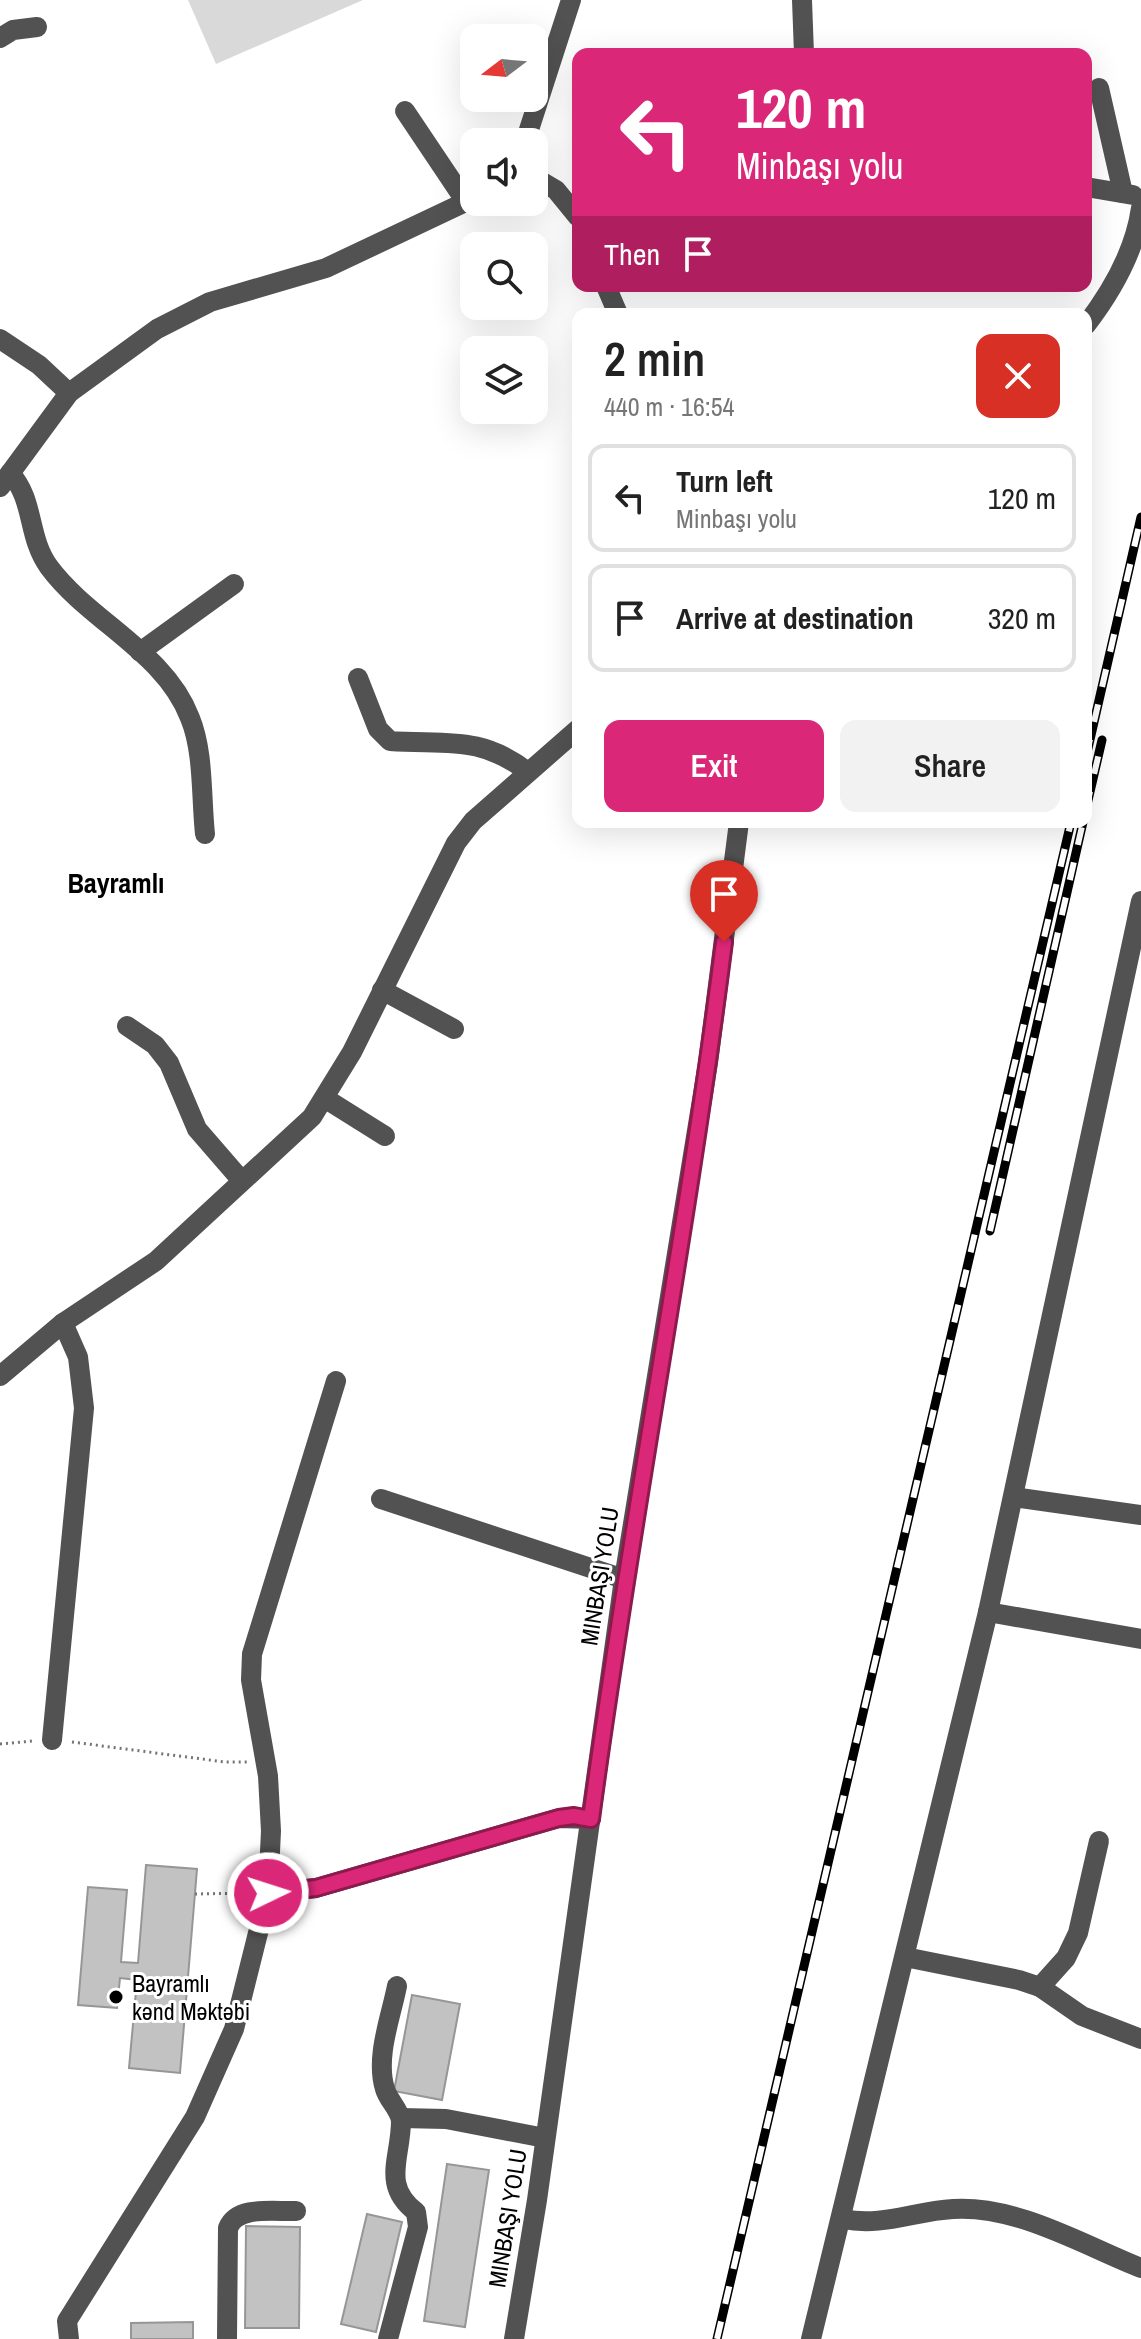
<!DOCTYPE html>
<html lang="en">
<head>
<meta charset="utf-8">
<style>
	:root { --surface:#fff; --page:#f2f2f2; --text:#222; --muted:#767676; --line:#e0e0e0; --accent:#db2777 }
	body { margin:0; font-family:"Archivo Narrow",sans-serif; background:var(--page); color:var(--text); height:100vh; display:flex; flex-direction:column; font-size:30px; white-space:nowrap }
	* { box-sizing:border-box; margin:0 }
	p { font-size:26px; color:var(--muted) }
	.icon { flex:none; width:44px; height:44px; fill:none; stroke:currentColor; stroke-width:2; stroke-linecap:round; stroke-linejoin:round }
	.map { position:relative; flex:1; overflow:hidden }
	.side { position:absolute; left:572px; top:308px; width:520px; height:520px; display:flex; flex-direction:column; background:var(--surface); border-radius:16px; box-shadow:0 8px 32px #0002 }
	.side>* { flex:none }
	.hud { position:absolute; left:572px; top:48px; width:520px; height:244px; border-radius:16px; box-shadow:0 8px 32px #0002; background:#db2777; color:#fff; overflow:hidden }
	.needle { width:52px; rotate:254deg }
	.controls { position:absolute; left:460px; top:24px; display:grid; gap:16px }
	.controls a { display:grid; place-items:center; width:88px; height:88px; border-radius:16px; background:var(--surface); box-shadow:0 8px 32px #0002; font-size:40px }
	.pin { position:absolute; display:grid; place-items:center; width:68px; height:68px; color:#fff; margin:-82px -34px; border-radius:50% 50% 50% 0; rotate:-45deg; box-shadow:0 0 8px #0007 }
	.pin .icon { rotate:45deg }
	.me { position:absolute; width:88px; margin:-44px; rotate:86deg; stroke-linejoin:round; filter:drop-shadow(0 0 6px #0008) }
	.turn { display:flex; align-items:center; gap:28px; height:168px; padding:0 32px; font-size:36px }
	.turn .icon { width:104px; height:104px; stroke-width:2.5 }
	.turn b { display:block; font-size:56px; line-height:68px }
	.then { display:flex; align-items:center; height:76px; padding:0 32px; background:#0003; gap:16px; font-size:30px }
	.round { display:grid; place-items:center; flex:none; width:84px; height:84px; border-radius:16px; background:var(--page) }
	.headline { display:flex; align-items:center; justify-content:space-between; height:136px; padding:0 32px }
	h1 { font-size:48px; font-weight:600; line-height:60px }
	.primary-button { display:flex; gap:16px; margin-top:auto; padding:16px 32px }
	.primary-button a { flex:1; height:92px; border-radius:16px; background:var(--accent); color:#fff; font-size:32px; font-weight:600; line-height:92px; text-align:center }
	.primary-button a+a { background:var(--page); color:var(--text) }
	ul { padding:0; list-style:none }
	li { display:flex; align-items:center; gap:24px; height:108px; margin:0 16px 12px; padding:0 16px; border:4px solid var(--line); border-radius:16px }
	li div { flex:1 }
	li b { display:block; font-size:30px }
	li em { font-style:normal }
	.map>svg:first-child { display:block }
	.green { fill:#d9d9d9 }
	.building { fill:#c2c2c2; stroke:#969696; stroke-width:2 }
	.lines { fill:none; stroke-linecap:round; stroke-linejoin:round }
	.path { stroke:#747474; stroke-width:3; stroke-dasharray:2 4; stroke-linecap:butt }
	.minor { stroke:#525252; stroke-width:20 }
	.rail-casing { stroke:#000; stroke-width:9 }
	.rail { stroke:#fff; stroke-width:6; stroke-dasharray:18; stroke-linecap:butt }
	.route-casing { stroke:#8e194d; stroke-width:20 }
	.route { stroke:#db2777; stroke-width:14 }
	.poi-dot { fill:#000; stroke:#fff; stroke-width:3 }
	.labels { text-anchor:middle; dominant-baseline:central; stroke-width:6; stroke-linejoin:round; paint-order:stroke }
	.street-label { font-size:24px; fill:#000; stroke:#fff }
	.poi-label { font-size:24px; fill:#000; stroke:#fff; text-anchor:start }
	.quarter-label { font-size:28px; font-weight:bold; fill:#000; stroke:#fff }
</style>
</head>
<body>
<div class="map">
<svg width="1141" height="2339" viewBox="0 0 1141 2339">
	<rect width="100%" height="100%" fill="#fff"/>
	<!-- green -->
	<path class="green" d="M 188,0 L 363,0 L 216,64 Z"/>
	<!-- building -->
	<g class="building">
		<path d="M 146,1865 L 197,1869 L 180,2073 L 129,2068 L 137,1980 L 120,1978 L 117,2008 L 78,2005 L 88,1887 L 127,1890 L 121,1962 L 138,1963 Z"/>
		<path d="M 412,1995 L 460,2004 L 442,2100 L 394,2091 Z"/>
		<path d="M 447,2164 L 489,2170 L 465,2327 L 424,2321 Z"/>
		<path d="M 367,2214 L 402,2222 L 376,2332 L 341,2324 Z"/>
		<path d="M 246,2226 L 300,2227 L 299,2328 L 245,2328 Z"/>
		<path d="M 193,2322 L 193,2339 L 131,2339 L 131,2323 Z"/>
	</g>
	<g class="lines">
		<!-- path -->
		<g class="path">
			<path d="M 72,1742 L 225,1762 L 247,1762"/>
			<path d="M 0,1744 L 33,1741"/>
			<path d="M 195,1894 L 247,1893"/>
		</g>
		<!-- minor -->
		<g class="minor">
			<path d="M 802,0 L 804,54"/>
			<path d="M 0,38 L 13,30 L 37,27"/>
			<path d="M 1099,88 L 1123,193"/>
			<path d="M 405,111 L 466,202"/>
			<path d="M 525,142 L 571,0"/>
			<path d="M 534,177 L 556,190 L 578,217"/>
			<path d="M 1086,187 L 1133,195"/>
			<path d="M 606,286 L 618,314"/>
			<path d="M 1086,325 C 1112,291 1135,251 1141,208"/>
			<path d="M 0,339 L 39,365 L 69,393"/>
			<path d="M 10,473 C 35,500 27,537 49,567 C 89,621 165,652 190,718 C 204,752 201,797 205,834"/>
			<path d="M 0,487 L 69,393 L 157,329 L 210,302 L 326,268 L 474,198"/>
			<path d="M 140,652 L 234,584"/>
			<path d="M 358,678 L 378,729 L 390,741 C 446,745 480,735 528,772"/>
			<path d="M 382,990 L 454,1029"/>
			<path d="M 127,1026 L 155,1045 L 169,1063 L 197,1129 L 242,1181"/>
			<path d="M 326,1099 L 385,1136"/>
			<path d="M 0,1376 L 63,1323 L 156,1261 L 312,1117 L 352,1052 L 456,843 L 473,821 L 578,729"/>
			<path d="M 1014,1497 L 1141,1515"/>
			<path d="M 381,1499 L 624,1579"/>
			<path d="M 988,1612 L 1141,1639"/>
			<path d="M 52,1740 L 84,1408 L 78,1357 L 63,1323"/>
			<path d="M 268,1893 L 316,1888 L 559,1818 L 591,1819"/>
			<path d="M 905,1957 L 1019,1980 L 1040,1987 L 1082,2016 L 1141,2039"/>
			<path d="M 1040,1987 L 1066,1958 L 1078,1933 L 1099,1841"/>
			<path d="M 401,2118 L 446,2119 L 545,2138"/>
			<path d="M 843,2219 C 883,2227 914,2211 953,2209 C 1017,2205 1083,2245 1141,2268"/>
			<path d="M 69,2339 L 67,2321 L 195,2117 L 234,2029 L 268,1893 L 271,1831 L 268,1776 L 251,1680 L 252,1654 L 336,1381"/>
			<path d="M 227,2339 L 228,2228 C 237,2205 275,2212 296,2211"/>
			<path d="M 388,2339 L 418,2227 L 416,2212 C 381,2185 401,2158 401,2121 C 400,2110 388,2100 385,2089 C 375,2057 391,2017 397,1986"/>
			<path d="M 514,2339 L 537,2200 L 624,1579 L 708,1063 L 739,822"/>
			<path d="M 811,2339 L 988,1612 L 1141,901"/>
		</g>
		<defs>
			<g id="rail">
				<path d="M 1086,757 L 1141,517"/>
				<path d="M 1086,809 L 1102,740"/>
				<path d="M 990,1231 L 1083,822"/>
				<path d="M 717,2339 L 1071,822"/>
			</g>
		</defs>
		<!-- rail casing -->
		<use href="#rail" class="rail-casing"/>
		<!-- rail -->
		<use href="#rail" class="rail"/>
	</g>
	<g class="lines">
		<defs>
			<path id="route" d="M 268,1893 L 316,1888 L 559,1818 L 574,1816 L 591,1819 C 630,1526 687,1235 724,942"/>
		</defs>
		<!-- route casing -->
		<use href="#route" class="route-casing"/>
		<!-- route -->
		<use href="#route" class="route"/>
	</g>
	<!-- markers -->
	<circle class="poi-dot" cx="116" cy="1997" r="8"/>
	<g class="labels">
		<!-- street labels -->
		<g class="street-label">
			<text transform="translate(599 1576) rotate(-81)">MINBAŞI YOLU</text>
			<text transform="translate(507 2218) rotate(-81)">MINBAŞI YOLU</text>
		</g>
		<!-- poi labels -->
		<g class="poi-label">
			<text x="132" y="1983">Bayramlı<tspan x="132" dy="28">kənd Məktəbi</tspan></text>
		</g>
		<!-- quarter labels -->
		<g class="quarter-label">
			<text x="116" y="883">Bayramlı</text>
		</g>
	</g>
</svg>
<div class="controls">
<a><svg class="needle" viewBox="-14 -14 28 28"><path d="M0-13l5 13h-10z" fill="#e53935"/><path d="M0 13l5-13h-10z" fill="#767676"/></svg></a>
<a><svg class="icon" aria-label="sound" viewBox="0 0 24 24"><path d="M4 9h4l5-4v14l-5-4H4zM17 9q2 3 0 6"/></svg></a>
<a><svg class="icon" aria-label="search" viewBox="0 0 24 24"><circle cx="10" cy="10" r="6"/><path d="M15 15l6 6"/></svg></a>
<a><svg class="icon" aria-label="layers" viewBox="0 0 24 24"><path d="M12 4l9 5-9 5-9-5zM3 14l9 5 9-5"/></svg></a>
</div>
<div class="pin" style="left:724px;top:942px;background:#d93025"><svg class="icon" aria-label="arrive" viewBox="0 0 24 24"><path d="M6 21V4h12l-3 4 3 4H6"/></svg></div>
<svg class="me" style="left:268px;top:1893px" viewBox="-20 -20 40 40"><circle r="17" fill="#db2777" stroke="#fff" stroke-width="3"/><path d="M0-11L8 9 0 5-8 9z" fill="#fff"/></svg>
<div class="hud">
<div class="turn"><svg class="icon" aria-label="left" viewBox="0 0 24 24"><path d="M17 20v-9H6M10 6l-5 5 5 5"/></svg><div><b>120 m</b>Minbaşı yolu</div></div>
<div class="then">Then<svg class="icon" aria-label="arrive" viewBox="0 0 24 24"><path d="M6 21V4h12l-3 4 3 4H6"/></svg></div>
</div>
<section class="side">
<div class="headline"><div><h1>2 min</h1><p>440 m · 16:54</p></div><a class="round" style="background:#d93025;color:#fff"><svg class="icon" aria-label="close" viewBox="0 0 24 24"><path d="M6 6l12 12M18 6L6 18"/></svg></a></div>
<ul>
<li><svg class="icon" aria-label="left" viewBox="0 0 24 24"><path d="M17 20v-9H6M10 6l-5 5 5 5"/></svg><div><b>Turn left</b><p>Minbaşı yolu</p></div><em>120 m</em></li>
<li><svg class="icon" aria-label="arrive" viewBox="0 0 24 24"><path d="M6 21V4h12l-3 4 3 4H6"/></svg><div><b>Arrive at destination</b></div><em>320 m</em></li>
</ul>
<div class="primary-button"><a>Exit</a><a>Share</a></div>
</section>
</div>
</body>
</html>
